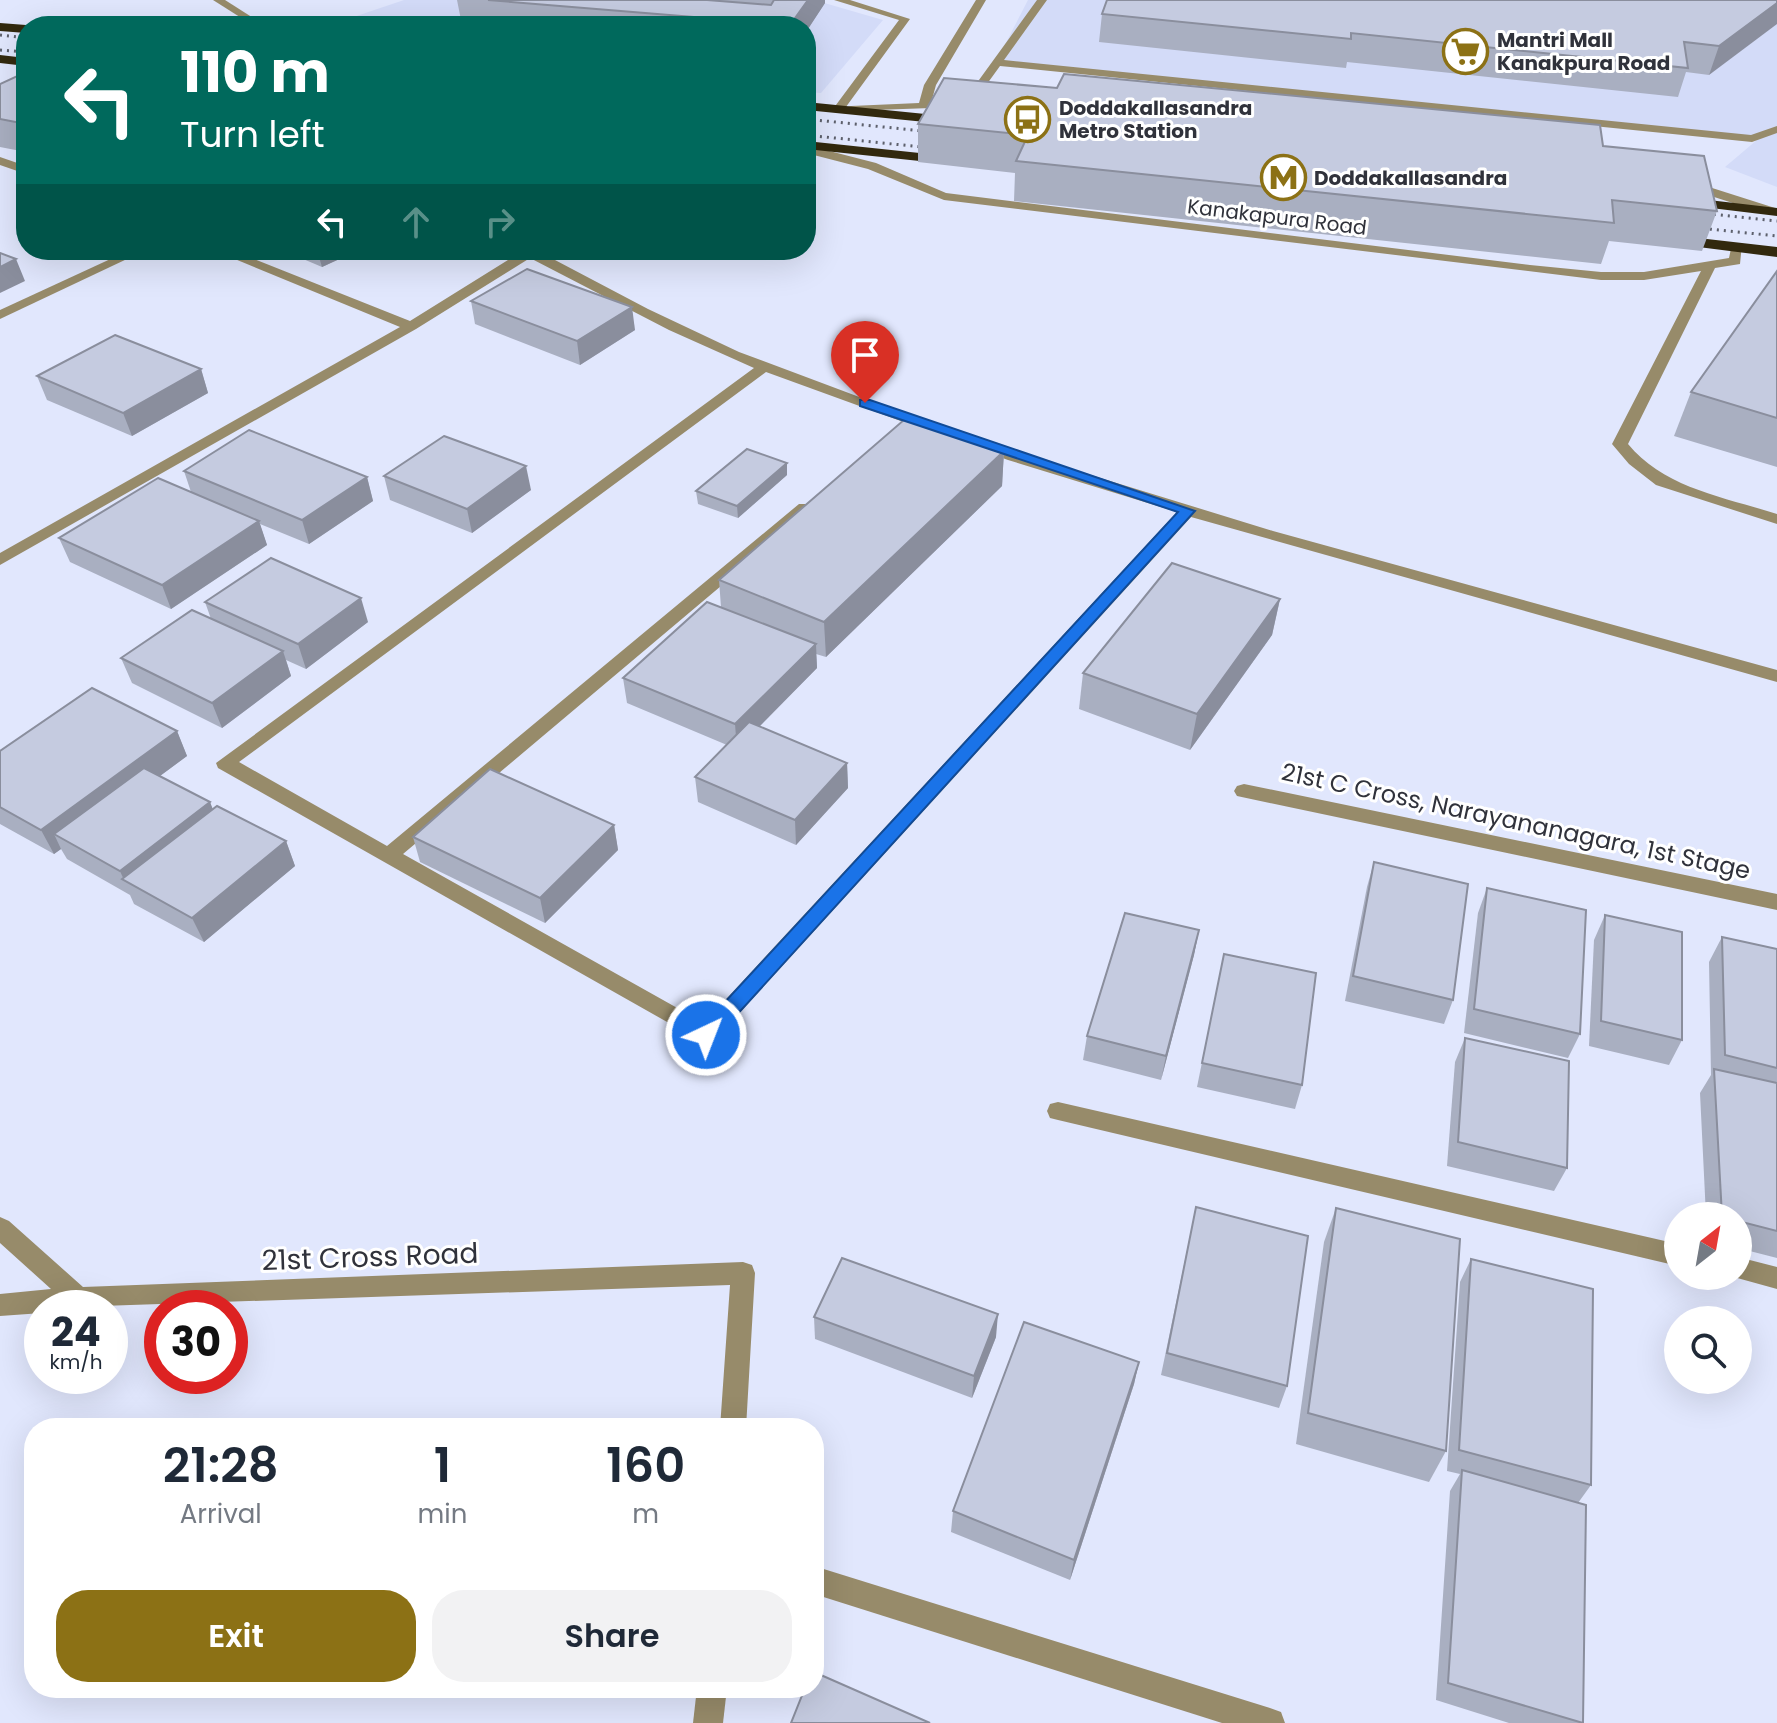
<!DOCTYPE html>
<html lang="en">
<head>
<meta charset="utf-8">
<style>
	:root { --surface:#fff; --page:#f2f2f3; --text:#1f2937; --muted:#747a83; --accent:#8c7115 }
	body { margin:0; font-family:Poppins,sans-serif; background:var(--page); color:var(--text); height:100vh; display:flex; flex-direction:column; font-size:30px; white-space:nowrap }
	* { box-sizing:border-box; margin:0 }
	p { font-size:26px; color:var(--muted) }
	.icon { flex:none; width:44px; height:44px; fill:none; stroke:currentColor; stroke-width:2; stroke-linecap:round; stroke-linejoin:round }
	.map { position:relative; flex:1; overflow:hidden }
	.side { position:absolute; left:24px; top:1418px; width:800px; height:280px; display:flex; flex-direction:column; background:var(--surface); border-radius:32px; box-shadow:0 8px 32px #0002 }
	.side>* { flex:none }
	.banner { position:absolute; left:16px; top:16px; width:800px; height:244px; border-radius:32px; box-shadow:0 8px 32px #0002; background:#00695c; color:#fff; overflow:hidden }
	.needle { width:52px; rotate:31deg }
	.fabs { position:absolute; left:1664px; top:1202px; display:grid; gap:16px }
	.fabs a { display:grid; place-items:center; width:88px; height:88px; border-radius:50%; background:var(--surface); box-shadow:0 8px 32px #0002; font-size:40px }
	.speed { position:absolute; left:24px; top:1290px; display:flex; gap:16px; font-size:40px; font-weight:700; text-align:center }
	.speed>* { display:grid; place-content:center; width:104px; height:104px; border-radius:50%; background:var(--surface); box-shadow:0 8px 32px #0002; line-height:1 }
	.speed small { font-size:20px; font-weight:400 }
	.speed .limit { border:12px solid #d22; background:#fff; color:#111 }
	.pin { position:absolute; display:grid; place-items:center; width:68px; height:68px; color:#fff; margin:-82px -34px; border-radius:50% 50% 50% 0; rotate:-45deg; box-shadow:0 0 8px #0007 }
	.pin .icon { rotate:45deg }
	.me { position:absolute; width:88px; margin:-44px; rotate:43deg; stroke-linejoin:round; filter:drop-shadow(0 0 6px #0008) }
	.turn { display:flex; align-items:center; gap:28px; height:168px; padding:0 32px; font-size:36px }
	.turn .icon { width:104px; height:104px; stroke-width:2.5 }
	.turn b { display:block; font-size:56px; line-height:68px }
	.lanes { display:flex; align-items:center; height:76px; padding:0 32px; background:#0003; justify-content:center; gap:40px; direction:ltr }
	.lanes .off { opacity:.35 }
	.eta { display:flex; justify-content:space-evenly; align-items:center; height:136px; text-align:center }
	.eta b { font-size:48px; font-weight:600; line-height:56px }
	.action { display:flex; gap:16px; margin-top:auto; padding:16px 32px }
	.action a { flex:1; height:92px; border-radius:32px; background:var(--accent); color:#fff; font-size:32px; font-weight:600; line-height:92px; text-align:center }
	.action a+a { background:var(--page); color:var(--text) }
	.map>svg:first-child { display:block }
	.built { fill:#d3dbf8 }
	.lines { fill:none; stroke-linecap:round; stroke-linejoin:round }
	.minor { fill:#978b6a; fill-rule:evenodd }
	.highway { fill:#32290e; fill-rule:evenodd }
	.rail { stroke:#5d606c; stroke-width:3; stroke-dasharray:2 5; stroke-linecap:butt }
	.wall { fill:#a9afc1 }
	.shaded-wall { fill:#8a8e9d }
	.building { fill:#c5cbe0; stroke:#8a8e9d; stroke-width:2 }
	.route { fill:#1a73e8; stroke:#114b97; stroke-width:2 }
	.labels { text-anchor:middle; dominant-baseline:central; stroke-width:6; stroke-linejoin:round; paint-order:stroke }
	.far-poi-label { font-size:20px; font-weight:bold; fill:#30323b; stroke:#fff; text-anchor:start }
	.far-street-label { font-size:20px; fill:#30323b; stroke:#fff }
	.street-label { font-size:24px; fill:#30323b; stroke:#fff }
	.near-street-label { font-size:28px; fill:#30323b; stroke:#fff }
</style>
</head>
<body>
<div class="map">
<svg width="1777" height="1723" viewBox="0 0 1777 1723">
	<rect width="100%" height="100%" fill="#e1e7fd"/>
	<!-- built -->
	<g class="built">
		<path d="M 404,0 L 814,0 L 883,20 L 821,93 L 806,92 L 806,26 L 327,26 Z"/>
		<path d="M 1028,0 L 1777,0 L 1777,187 L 1725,167 L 1757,140 L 996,62 Z"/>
	</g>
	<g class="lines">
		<!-- minor -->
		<g class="minor">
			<path d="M 213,0 L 225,0 L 266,26 L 254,26 Z"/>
			<path d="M 834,0 L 850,0 L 910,19 L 843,111 L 839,112 L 833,109 L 899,20 Z"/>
			<path d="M 976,0 L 986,0 L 936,85 L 931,103 L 955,102 L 961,105 L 959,107 L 847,111 L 847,107 L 851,106 L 919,103 L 924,85 Z"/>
			<path d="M 1037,0 L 1047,0 L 1004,60 L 1751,135 L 1777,126 L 1777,133 L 1752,142 L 1000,66 L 971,106 L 963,106 L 963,102 Z"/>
			<path d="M 806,145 L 876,163 L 946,193 L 1530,265 L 1601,272 L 1644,272 L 1729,258 L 1732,244 L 1742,244 L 1740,264 L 1715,268 L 1628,444 C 1664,488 1724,497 1777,514 L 1777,524 L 1656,485 L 1629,464 L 1612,444 L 1701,271 L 1644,280 L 1601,280 L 944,200 L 868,169 L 806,153 Z"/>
			<path d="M 0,157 L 26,166 L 26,174 L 0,165 Z"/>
			<path d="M 1687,180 L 1775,208 L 1777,211 L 1767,214 L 1683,187 L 1683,181 Z"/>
			<path d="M 130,250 L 146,250 L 0,319 L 0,310 Z"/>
			<path d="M 213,250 L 231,250 L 410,321 L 521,252 L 520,250 L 536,250 L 648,309 L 739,352 L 894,410 L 1019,453 L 1273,531 L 1777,670 L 1777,682 L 1191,517 L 714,1041 L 706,1044 L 218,768 L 216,763 L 754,368 L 669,330 L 530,258 L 416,329 L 0,565 L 0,553 L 400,327 ZM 766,372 L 1008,460 L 1177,512 L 704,1023 L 403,854 L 811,510 L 811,504 L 799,504 L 387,846 L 239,762 Z"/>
			<path d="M 1244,784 L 1777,894 L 1777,910 L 1237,796 L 1234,791 L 1237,786 Z"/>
			<path d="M 1058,1102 L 1678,1244 L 1678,1266 L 1058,1120 L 1050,1118 L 1047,1111 L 1050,1104 Z"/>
			<path d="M 0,1217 L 9,1221 L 83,1287 L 743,1262 L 752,1265 L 755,1273 L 746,1428 L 720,1428 L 730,1285 L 42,1308 L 42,1313 L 0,1316 L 0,1294 L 51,1289 L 0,1243 Z"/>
			<path d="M 1738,1257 L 1777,1267 L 1777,1289 L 1730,1276 L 1738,1276 Z"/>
			<path d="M 814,1566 L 1270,1708 L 1281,1712 L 1285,1723 L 1222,1723 L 814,1594 Z"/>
			<path d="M 697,1688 L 727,1688 L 723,1723 L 693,1723 Z"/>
		</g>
		<!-- highway -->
		<g class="highway">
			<path d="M 0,23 L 26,25 L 29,26 L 26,26 L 26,33 L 0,31 Z"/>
			<path d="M 0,55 L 26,58 L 26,66 L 0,63 Z"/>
			<path d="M 806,102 L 955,117 L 962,121 L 955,125 L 806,110 Z"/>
			<path d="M 806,141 L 948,156 L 955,160 L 948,164 L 806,149 Z"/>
			<path d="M 1683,197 L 1777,208 L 1777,216 L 1678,204 L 1676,201 Z"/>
			<path d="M 1672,235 L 1777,247 L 1777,257 L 1667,243 L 1667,237 Z"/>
		</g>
		<!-- rail -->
		<g class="rail">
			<path d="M 0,35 L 26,38"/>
			<path d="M 0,50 L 26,52"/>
			<path d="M 806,119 L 942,133"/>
			<path d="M 806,135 L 941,149"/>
			<path d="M 1693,212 L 1777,221"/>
			<path d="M 1689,227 L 1777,236"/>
		</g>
	</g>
	<!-- wall -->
	<g class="wall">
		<path d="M 457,0 L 825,0 L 825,3 L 806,32 L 806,26 L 462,25 Z"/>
		<path d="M 1777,0 L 1709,75 L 1686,72 L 1678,97 L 1347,62 L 1346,68 L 1099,42 L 1102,14 Z"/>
		<path d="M 26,72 L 26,152 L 0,147 L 0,84 Z"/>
		<path d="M 918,124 L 1603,146 L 1717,211 L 1702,251 L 1609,241 L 1601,264 L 1014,201 L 1015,173 L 918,162 Z"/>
		<path d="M 282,250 L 359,250 L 322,267 Z"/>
		<path d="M 1777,271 L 1777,467 L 1674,436 L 1691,392 Z"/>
		<path d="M 471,301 L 635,330 L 580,365 L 475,324 Z"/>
		<path d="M 201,369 L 208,393 L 132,436 L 47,400 L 37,376 Z"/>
		<path d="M 1004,451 L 1002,486 L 826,657 L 816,654 L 817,668 L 759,727 L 847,763 L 848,788 L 796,845 L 698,802 L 695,777 L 727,745 L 627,703 L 623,678 L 721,607 L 719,580 Z"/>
		<path d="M 184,471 L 367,477 L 373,501 L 309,544 L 260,524 L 267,545 L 171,609 L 70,562 L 59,538 L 191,492 Z"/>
		<path d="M 787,475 L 738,518 L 698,504 L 696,491 Z"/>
		<path d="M 384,476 L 531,490 L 472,533 L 390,500 Z"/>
		<path d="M 1280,599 L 1272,635 L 1190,750 L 1079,709 L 1083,673 Z"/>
		<path d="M 205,602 L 368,622 L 306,669 L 286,660 L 291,676 L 222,728 L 132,683 L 121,658 L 211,619 Z"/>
		<path d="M 177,731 L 187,756 L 160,776 L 210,802 L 212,809 L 286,841 L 295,866 L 204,942 L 134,904 L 130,895 L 67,859 L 61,849 L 54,854 L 0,824 L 0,751 Z"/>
		<path d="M 614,825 L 618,850 L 545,923 L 420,862 L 413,837 Z"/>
		<path d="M 1374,862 L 1453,1000 L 1444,1024 L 1345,1001 L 1367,887 Z"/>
		<path d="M 1487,888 L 1580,1034 L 1568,1058 L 1464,1033 L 1478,913 Z"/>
		<path d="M 1605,915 L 1682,1040 L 1669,1065 L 1589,1046 L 1594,940 Z"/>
		<path d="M 1199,930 L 1194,955 L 1161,1080 L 1083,1060 L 1087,1036 Z"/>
		<path d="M 1722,937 L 1777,949 L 1777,1258 L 1738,1248 L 1738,1216 L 1706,1216 L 1700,1093 L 1711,1075 L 1709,962 Z"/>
		<path d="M 1224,954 L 1302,1085 L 1295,1109 L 1197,1087 Z"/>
		<path d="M 1465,1038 L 1567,1168 L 1554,1191 L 1447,1166 L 1455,1062 Z"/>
		<path d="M 1196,1207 L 1287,1386 L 1279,1408 L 1161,1375 Z"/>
		<path d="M 1336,1208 L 1446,1451 L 1429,1482 L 1296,1444 L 1324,1242 Z"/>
		<path d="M 1471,1259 L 1591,1485 L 1578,1503 L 1583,1723 L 1509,1723 L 1436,1700 L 1450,1491 L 1460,1474 L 1447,1471 L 1460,1282 Z"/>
		<path d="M 814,1317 L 996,1337 L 972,1398 L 815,1339 Z"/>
		<path d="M 1139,1362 L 1134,1384 L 1070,1580 L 951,1532 L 953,1511 Z"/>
	</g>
	<!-- shaded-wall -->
	<g class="shaded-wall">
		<path d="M 808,0 L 825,0 L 825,3 L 806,32 L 806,26 L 790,26 L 790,25 Z"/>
		<path d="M 1777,3 L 1777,24 L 1709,75 L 1719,46 Z"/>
		<path d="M 317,250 L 359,250 L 322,267 Z"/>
		<path d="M 16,259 L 25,281 L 0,293 L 0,267 Z"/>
		<path d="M 632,307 L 635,330 L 580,365 L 577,341 Z"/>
		<path d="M 201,369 L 208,393 L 132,436 L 123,413 Z"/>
		<path d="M 1004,451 L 1002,486 L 826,657 L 824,622 Z"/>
		<path d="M 787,463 L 787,475 L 738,518 L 737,506 Z"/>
		<path d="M 526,466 L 531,490 L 472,533 L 467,509 Z"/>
		<path d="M 367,477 L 373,501 L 309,544 L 302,520 Z"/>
		<path d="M 259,521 L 267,545 L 171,609 L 162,585 Z"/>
		<path d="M 361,598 L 368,622 L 306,669 L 298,644 Z"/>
		<path d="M 1280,599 L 1272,635 L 1190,750 L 1197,714 Z"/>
		<path d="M 816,644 L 817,668 L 737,749 L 735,724 Z"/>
		<path d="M 283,651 L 291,676 L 222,728 L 212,703 Z"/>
		<path d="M 177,731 L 187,756 L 69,843 L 54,834 L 61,849 L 54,854 L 41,830 Z"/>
		<path d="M 847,763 L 848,788 L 796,845 L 795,820 Z"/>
		<path d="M 210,802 L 220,827 L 124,880 L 120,871 Z"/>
		<path d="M 614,825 L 618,850 L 545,923 L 540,898 Z"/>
		<path d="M 286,841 L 295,866 L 204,942 L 192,918 Z"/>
		<path d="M 1199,930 L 1194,955 L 1161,1080 L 1166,1056 Z"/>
		<path d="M 998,1314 L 996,1337 L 972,1398 L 974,1376 Z"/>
		<path d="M 1139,1362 L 1134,1384 L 1070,1580 L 1074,1560 Z"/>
	</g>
	<!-- building -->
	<g class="building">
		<path d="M 488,0 L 707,0 L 771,5 L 774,0 L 808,0 L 790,25 Z"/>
		<path d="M 1107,0 L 1777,0 L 1777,3 L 1719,46 L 1684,42 L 1688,68 L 1351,33 L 1351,39 L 1102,14 Z"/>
		<path d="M 26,72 L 26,124 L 0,119 L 0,84 Z"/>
		<path d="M 1064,74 L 1600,125 L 1603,146 L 1704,156 L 1717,211 L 1612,200 L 1614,223 L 1016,161 L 1028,135 L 918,124 L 944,78 L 1057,88 Z"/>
		<path d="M 0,253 L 16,259 L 0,267 Z"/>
		<path d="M 527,269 L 632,307 L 577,341 L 471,301 Z"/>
		<path d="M 1777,271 L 1777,418 L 1691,392 Z"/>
		<path d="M 115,335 L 201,369 L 123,413 L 37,376 Z"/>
		<path d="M 905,419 L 1004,451 L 824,622 L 719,580 Z"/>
		<path d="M 249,430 L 367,477 L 302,520 L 184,471 Z"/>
		<path d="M 444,436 L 526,466 L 467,509 L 384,476 Z"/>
		<path d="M 747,449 L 787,463 L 737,506 L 696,491 Z"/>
		<path d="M 158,478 L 259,521 L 162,585 L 59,538 Z"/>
		<path d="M 271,558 L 361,598 L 298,644 L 205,602 Z"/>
		<path d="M 1172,563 L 1280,599 L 1197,714 L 1083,673 Z"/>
		<path d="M 707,602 L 816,644 L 735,724 L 623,678 Z"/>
		<path d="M 192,610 L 283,651 L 212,703 L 121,658 Z"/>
		<path d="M 92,688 L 177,731 L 41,830 L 0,807 L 0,751 Z"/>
		<path d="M 749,722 L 847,763 L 795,820 L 695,777 Z"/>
		<path d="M 144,768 L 210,802 L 120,871 L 54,834 Z"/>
		<path d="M 490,769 L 614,825 L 540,898 L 413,837 Z"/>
		<path d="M 217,806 L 286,841 L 192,918 L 122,879 Z"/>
		<path d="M 1374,862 L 1468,884 L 1453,1000 L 1353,976 Z"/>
		<path d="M 1487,888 L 1586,910 L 1580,1034 L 1474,1009 Z"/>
		<path d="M 1125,913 L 1199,930 L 1166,1056 L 1087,1036 Z"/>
		<path d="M 1605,915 L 1682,932 L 1682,1040 L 1601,1021 Z"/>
		<path d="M 1722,937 L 1777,949 L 1777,1068 L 1725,1055 Z"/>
		<path d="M 1224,954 L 1316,973 L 1302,1085 L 1202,1063 Z"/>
		<path d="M 1465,1038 L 1569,1061 L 1567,1168 L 1458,1142 Z"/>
		<path d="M 1714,1069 L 1777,1083 L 1777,1231 L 1738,1221 L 1738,1216 L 1722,1216 Z"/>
		<path d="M 1196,1207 L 1308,1236 L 1287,1386 L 1167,1353 Z"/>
		<path d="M 1336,1208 L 1460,1239 L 1446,1451 L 1308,1413 Z"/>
		<path d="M 842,1258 L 998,1314 L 974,1376 L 814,1317 Z"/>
		<path d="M 1471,1259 L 1593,1289 L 1591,1485 L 1459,1450 Z"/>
		<path d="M 1024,1322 L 1139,1362 L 1074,1560 L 953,1511 Z"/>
		<path d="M 1462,1470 L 1586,1505 L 1583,1723 L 1448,1683 Z"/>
		<path d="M 814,1672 L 930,1723 L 791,1723 L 805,1688 L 814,1688 Z"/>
	</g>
	<!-- route -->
	<path class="route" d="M 860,400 L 870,400 L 1195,511 L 713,1041 L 699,1041 L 696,1035 L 699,1030 L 1178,512 L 860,406 Z"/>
	<!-- icons -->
	<defs>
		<symbol id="supermarket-ring" viewBox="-11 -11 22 22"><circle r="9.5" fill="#fff" stroke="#8c7115" stroke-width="1.5"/><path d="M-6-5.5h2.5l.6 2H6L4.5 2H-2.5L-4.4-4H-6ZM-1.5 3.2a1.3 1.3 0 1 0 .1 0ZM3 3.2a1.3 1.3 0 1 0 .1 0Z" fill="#8c7115"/></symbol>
		<symbol id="bus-ring" viewBox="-11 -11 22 22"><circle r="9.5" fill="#fff" stroke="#8c7115" stroke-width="1.5"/><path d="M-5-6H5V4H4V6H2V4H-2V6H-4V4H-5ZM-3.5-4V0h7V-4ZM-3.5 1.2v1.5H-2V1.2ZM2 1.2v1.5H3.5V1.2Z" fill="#8c7115"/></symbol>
		<symbol id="metro-ring" viewBox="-11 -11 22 22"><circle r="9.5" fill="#fff" stroke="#8c7115" stroke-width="1.5"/><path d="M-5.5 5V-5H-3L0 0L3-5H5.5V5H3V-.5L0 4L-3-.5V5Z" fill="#8c7115"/></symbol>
	</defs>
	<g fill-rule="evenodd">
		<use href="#supermarket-ring" x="1440" y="26" width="51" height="51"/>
		<use href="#bus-ring" x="1002" y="94" width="51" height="51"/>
		<use href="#metro-ring" x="1258" y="152" width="51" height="51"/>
	</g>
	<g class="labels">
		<!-- far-poi labels -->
		<g class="far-poi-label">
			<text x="1497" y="40">Mantri Mall<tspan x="1497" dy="23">Kanakpura Road</tspan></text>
			<text x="1059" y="108">Doddakallasandra<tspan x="1059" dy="23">Metro Station</tspan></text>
			<text x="1314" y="178">Doddakallasandra</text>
		</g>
		<!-- far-street labels -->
		<g class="far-street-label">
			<text transform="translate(1277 217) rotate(7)">Kanakapura Road</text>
		</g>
		<!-- street labels -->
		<g class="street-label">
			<text transform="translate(1516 821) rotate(12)">21st C Cross, Narayananagara, 1st Stage</text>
		</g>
		<!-- near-street labels -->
		<g class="near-street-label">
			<text transform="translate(370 1257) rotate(-2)">21st Cross Road</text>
		</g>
	</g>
</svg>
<div class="fabs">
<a><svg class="needle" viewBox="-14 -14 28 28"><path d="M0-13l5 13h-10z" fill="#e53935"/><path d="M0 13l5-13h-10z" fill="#747a83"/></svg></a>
<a><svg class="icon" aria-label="search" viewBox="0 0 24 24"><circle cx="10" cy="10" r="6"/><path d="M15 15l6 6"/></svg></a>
</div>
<div class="speed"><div>24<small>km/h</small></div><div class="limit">30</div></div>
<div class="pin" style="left:865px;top:403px;background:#d93025"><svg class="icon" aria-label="arrive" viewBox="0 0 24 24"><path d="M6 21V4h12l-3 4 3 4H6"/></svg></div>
<svg class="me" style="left:706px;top:1035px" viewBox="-20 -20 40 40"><circle r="17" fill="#1a73e8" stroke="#fff" stroke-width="3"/><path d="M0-11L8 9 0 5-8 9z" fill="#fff"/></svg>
<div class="banner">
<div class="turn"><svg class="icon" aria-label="left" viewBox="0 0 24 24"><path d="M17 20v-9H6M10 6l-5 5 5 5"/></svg><div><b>110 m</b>Turn left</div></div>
<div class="lanes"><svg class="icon" aria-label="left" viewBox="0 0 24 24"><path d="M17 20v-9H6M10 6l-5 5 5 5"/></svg><svg class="icon off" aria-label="ahead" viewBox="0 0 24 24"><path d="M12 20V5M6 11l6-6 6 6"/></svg><svg class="icon off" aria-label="right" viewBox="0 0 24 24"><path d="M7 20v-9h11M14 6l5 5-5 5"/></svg></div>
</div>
<section class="side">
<div class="eta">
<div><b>21:28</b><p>Arrival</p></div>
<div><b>1</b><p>min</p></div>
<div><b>160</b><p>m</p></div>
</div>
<div class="action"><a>Exit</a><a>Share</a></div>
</section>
</div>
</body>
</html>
